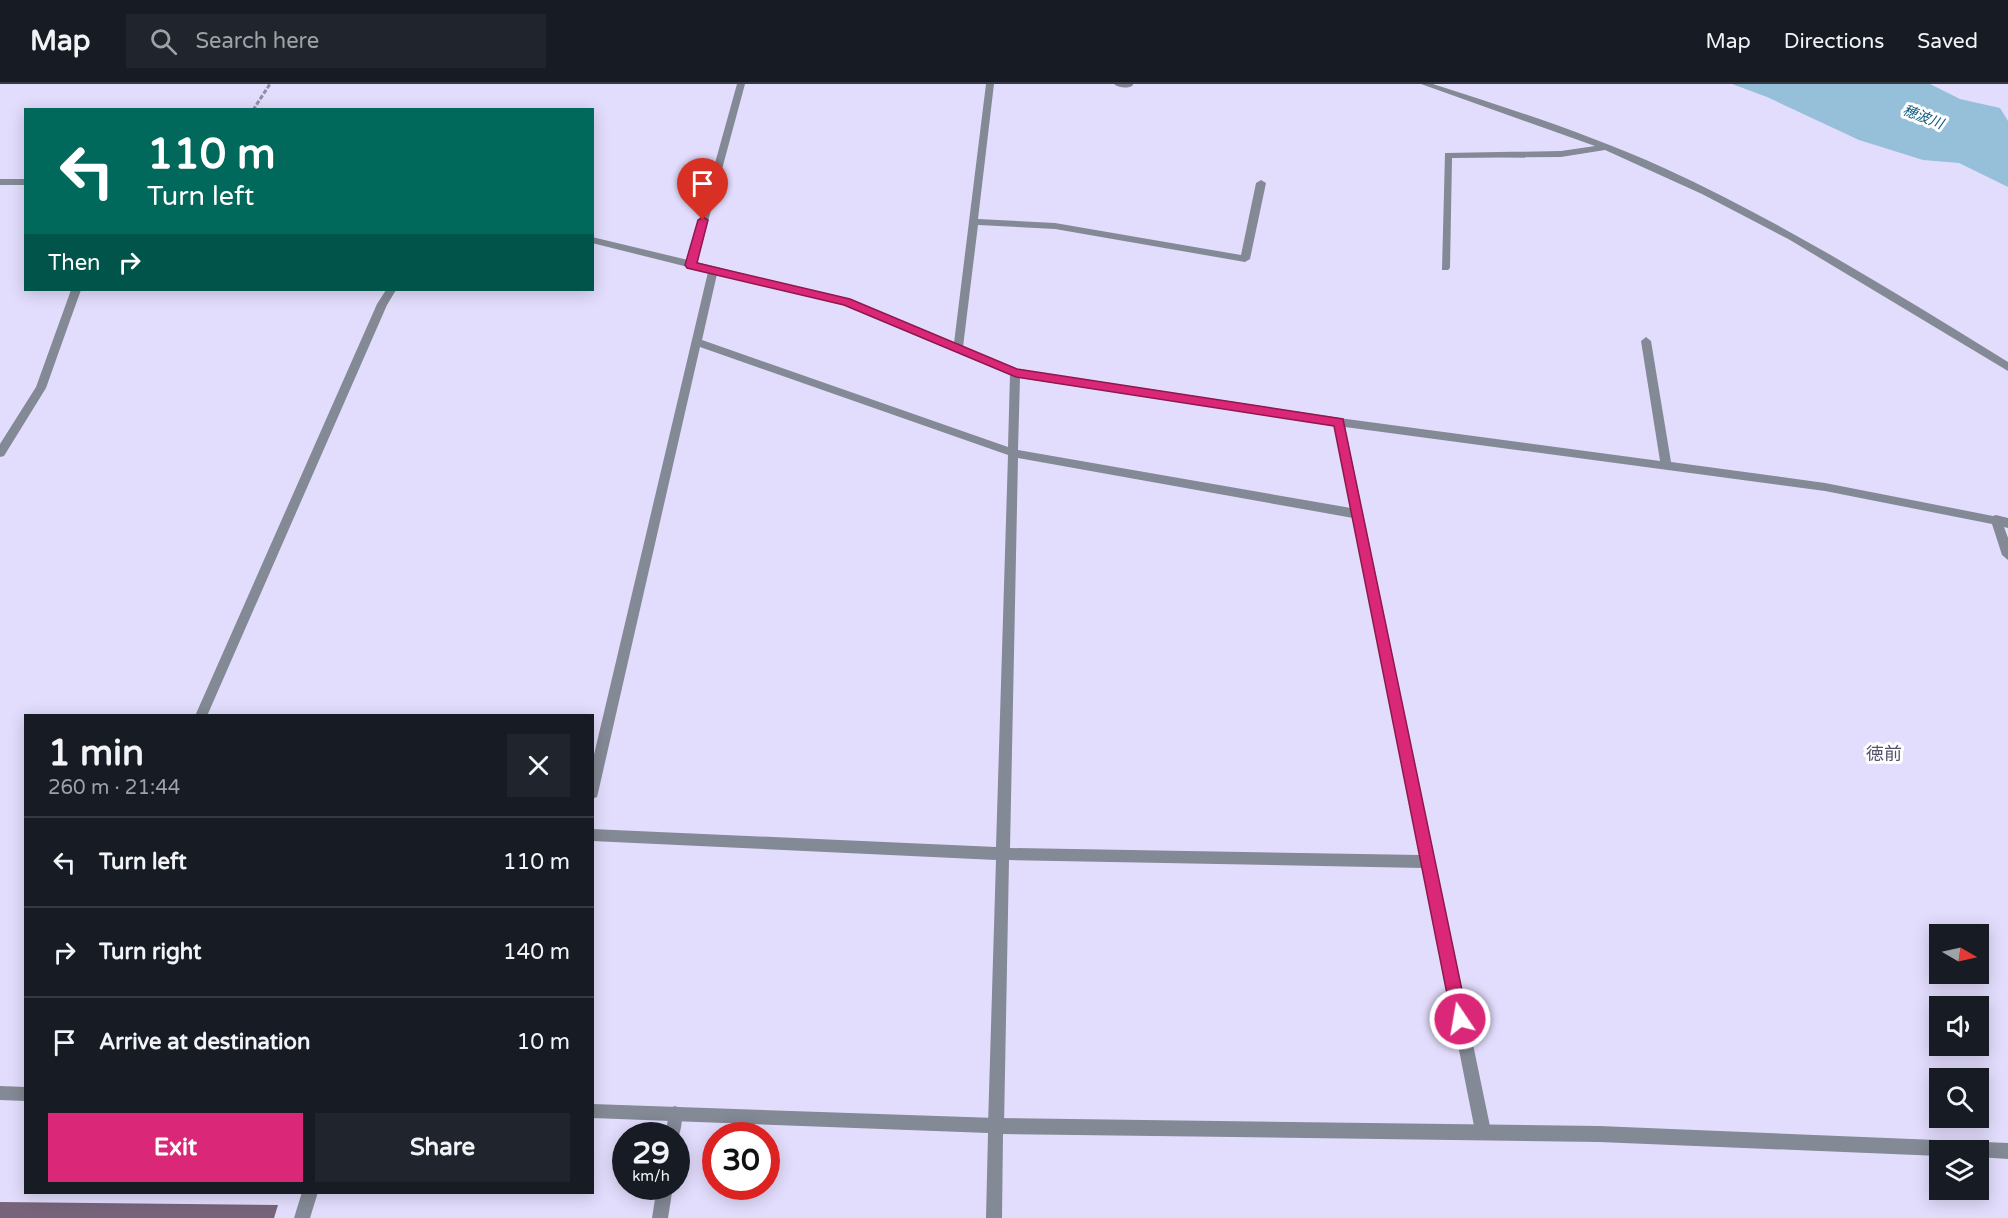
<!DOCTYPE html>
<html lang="en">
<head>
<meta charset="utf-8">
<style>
	:root { --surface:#171b24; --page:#20242c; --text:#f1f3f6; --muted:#9ea1a6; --line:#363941; --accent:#db2777 }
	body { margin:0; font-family:"Varela Round","Noto Sans JP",sans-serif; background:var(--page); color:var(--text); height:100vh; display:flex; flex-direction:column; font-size:22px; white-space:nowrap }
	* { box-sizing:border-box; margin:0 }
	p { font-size:20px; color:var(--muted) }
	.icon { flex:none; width:33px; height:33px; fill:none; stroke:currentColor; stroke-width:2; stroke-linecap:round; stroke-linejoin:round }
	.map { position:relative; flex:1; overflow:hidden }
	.side { position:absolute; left:24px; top:630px; width:570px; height:480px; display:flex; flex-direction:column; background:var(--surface); border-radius:0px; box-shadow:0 3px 15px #0003 }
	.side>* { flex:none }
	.banner { position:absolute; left:24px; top:24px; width:570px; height:183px; border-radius:0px; box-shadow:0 3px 15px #0003; background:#00695c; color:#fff; overflow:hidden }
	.needle { width:39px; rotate:99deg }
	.fabs { position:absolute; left:1929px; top:840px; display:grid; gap:12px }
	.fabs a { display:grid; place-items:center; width:60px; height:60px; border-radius:0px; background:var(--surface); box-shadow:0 3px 15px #0003; font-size:30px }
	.speed { position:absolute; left:612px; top:1038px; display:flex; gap:12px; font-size:30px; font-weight:700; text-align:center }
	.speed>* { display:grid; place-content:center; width:78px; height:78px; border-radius:50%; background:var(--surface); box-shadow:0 3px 15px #0003; line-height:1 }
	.speed small { font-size:15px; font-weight:400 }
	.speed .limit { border:9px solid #d22; background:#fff; color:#111 }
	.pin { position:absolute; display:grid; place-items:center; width:51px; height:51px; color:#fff; margin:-62px -26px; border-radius:50% 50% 50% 0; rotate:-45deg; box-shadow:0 0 6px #0007 }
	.pin .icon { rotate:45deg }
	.me { position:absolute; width:66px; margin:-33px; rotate:348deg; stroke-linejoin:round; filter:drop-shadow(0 0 4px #0008) }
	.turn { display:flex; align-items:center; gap:21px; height:126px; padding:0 24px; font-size:27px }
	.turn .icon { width:78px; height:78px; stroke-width:2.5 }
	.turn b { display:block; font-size:42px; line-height:51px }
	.then { display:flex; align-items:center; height:57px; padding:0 24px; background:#0003; gap:12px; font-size:22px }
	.round { display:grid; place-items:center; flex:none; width:63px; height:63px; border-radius:0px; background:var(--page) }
	.overview { display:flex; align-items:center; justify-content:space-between; height:102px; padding:0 24px }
	h1 { font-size:36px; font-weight:800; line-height:45px }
	.button { display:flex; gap:12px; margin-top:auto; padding:12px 24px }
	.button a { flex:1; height:69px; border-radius:0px; background:var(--accent); color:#fff; font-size:24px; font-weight:800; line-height:69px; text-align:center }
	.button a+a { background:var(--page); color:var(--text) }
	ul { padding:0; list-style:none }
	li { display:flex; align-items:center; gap:18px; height:90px; padding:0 24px; border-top:2px solid var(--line) }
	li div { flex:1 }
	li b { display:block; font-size:22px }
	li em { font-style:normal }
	header { display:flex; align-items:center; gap:36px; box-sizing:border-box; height:84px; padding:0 30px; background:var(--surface); border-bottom:2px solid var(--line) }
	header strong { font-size:28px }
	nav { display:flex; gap:33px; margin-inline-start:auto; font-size:21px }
	.search { width:420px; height:54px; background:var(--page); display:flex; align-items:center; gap:15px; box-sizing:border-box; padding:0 21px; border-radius:0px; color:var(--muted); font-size:22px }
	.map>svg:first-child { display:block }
	.water { fill:#96c0da }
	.building { fill:#77637a }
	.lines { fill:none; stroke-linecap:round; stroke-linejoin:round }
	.path { stroke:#918da4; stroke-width:3; stroke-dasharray:4.5 2; stroke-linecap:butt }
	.minor { fill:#838995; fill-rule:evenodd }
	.tertiary { fill:#838995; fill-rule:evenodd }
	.route { fill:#db2777; stroke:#8e194d; stroke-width:1.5 }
	.labels { text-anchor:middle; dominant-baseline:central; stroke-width:6; stroke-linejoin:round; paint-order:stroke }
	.far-water-label { font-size:14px; font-style:italic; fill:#0c587b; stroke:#fff }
	.quarter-label { font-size:18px; fill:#56516b; stroke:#fff }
</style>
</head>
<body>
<header>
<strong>Map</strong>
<div class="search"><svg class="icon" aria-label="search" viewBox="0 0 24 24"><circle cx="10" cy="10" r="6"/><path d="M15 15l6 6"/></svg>Search here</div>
<nav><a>Map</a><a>Directions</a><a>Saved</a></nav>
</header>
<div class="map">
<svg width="2008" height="1134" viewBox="0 0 2008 1134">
	<rect width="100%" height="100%" fill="#e3ddfd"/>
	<!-- water -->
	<path class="water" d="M 1732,0 L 1930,0 L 1960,15 L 2000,24 L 2008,37 L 2008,103 L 1959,79 L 1923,76 L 1859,56 L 1767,13 Z"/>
	<!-- building -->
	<path class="building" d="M 0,1118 L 278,1121 L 274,1134 L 0,1134 Z"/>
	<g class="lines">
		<!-- path -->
		<path class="path" d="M 253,26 L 270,0"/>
		<!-- minor -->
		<g class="minor">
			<path d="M 737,0 L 745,0 L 697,178 L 849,216 L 954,259 L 986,0 L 994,0 L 978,135 L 1055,139 L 1241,171 L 1256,99 L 1261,96 L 1266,99 L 1250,175 L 1245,178 L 1055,145 L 978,141 L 963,263 L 1017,285 L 1339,334 L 1660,377 L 1641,257 L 1646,253 L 1651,257 L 1671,378 L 1825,399 L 1993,432 L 1996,431 L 2008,434 L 2008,444 L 2004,443 L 2008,454 L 2008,476 L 2002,471 L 1992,440 L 1825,407 L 1345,343 L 1491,1047 L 1488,1052 L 1483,1055 L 1478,1052 L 1475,1047 L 1423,784 L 1009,776 L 1004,1042 L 1001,1047 L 996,1050 L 991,1047 L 988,1042 L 996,776 L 592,757 L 592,745 L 996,763 L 1008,371 L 700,263 L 598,709 L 597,713 L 592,715 L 592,679 L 708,188 L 592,159 L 592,153 L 688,176 ZM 717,190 L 843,221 L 1010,291 L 1008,363 L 702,256 ZM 1020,294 L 1334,341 L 1351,424 L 1018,366 ZM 1018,374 L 1353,434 L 1420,771 L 1010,764 Z"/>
			<path d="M 1114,0 L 1133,0 L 1133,1 C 1129,5 1118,4 1114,0 Z"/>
			<path d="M 1421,0 L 1433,0 C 1511,25 1589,50 1664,84 C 1784,139 1896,209 2008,278 L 2008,287 L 1790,156 L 1702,110 L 1605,66 L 1561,73 L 1452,74 L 1450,184 L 1448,186 L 1442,186 L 1445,69 L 1561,67 L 1595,62 Z"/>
			<rect x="0" y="95" width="26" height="6"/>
			<path d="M 71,206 L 81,206 L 68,242 L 63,246 L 58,242 Z"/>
			<path d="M 386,206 L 396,206 L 387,221 L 207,632 L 195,632 L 377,220 Z"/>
			<path d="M 675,1022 L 680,1024 C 684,1033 681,1049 676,1058 L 676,1052 L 665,1052 L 670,1024 Z"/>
			<path d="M 657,1102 L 673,1102 L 668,1134 L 652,1134 Z"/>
			<path d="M 302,1108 L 318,1108 L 310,1134 L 294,1134 Z"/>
		</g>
		<!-- tertiary -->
		<g class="tertiary">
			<path d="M 63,238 L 68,242 L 46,304 L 4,372 L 0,373 L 0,360 L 36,303 L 58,242 Z"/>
			<path d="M 0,1002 L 26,1003 L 26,1017 L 0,1016 Z"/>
			<path d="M 592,1020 L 996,1034 L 1599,1042 L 2008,1059 L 2008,1075 L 1978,1073 L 1978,1066 L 1940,1066 L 1940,1072 L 1599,1058 L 1003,1050 L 1002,1134 L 986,1134 L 988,1049 L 592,1034 Z"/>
		</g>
	</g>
	<!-- route -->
	<path class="route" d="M 703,133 L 708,136 L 697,179 L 850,215 L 1017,285 L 1343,335 L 1468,935 L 1466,941 L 1460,943 L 1454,941 L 1452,935 L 1334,342 L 1016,293 L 844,221 L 687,184 L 685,181 L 698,136 Z"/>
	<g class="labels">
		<!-- far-water labels -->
		<g class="far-water-label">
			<text transform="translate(1923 33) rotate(21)">穂波川</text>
		</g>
		<!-- quarter labels -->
		<g class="quarter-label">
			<text x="1884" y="670">徳前</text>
		</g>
	</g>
</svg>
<div class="fabs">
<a><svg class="needle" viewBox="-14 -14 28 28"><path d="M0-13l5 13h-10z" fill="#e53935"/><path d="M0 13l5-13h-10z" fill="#9ea1a6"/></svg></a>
<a><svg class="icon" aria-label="sound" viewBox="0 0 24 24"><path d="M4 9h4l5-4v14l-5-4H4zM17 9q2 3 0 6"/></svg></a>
<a><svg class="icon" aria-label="search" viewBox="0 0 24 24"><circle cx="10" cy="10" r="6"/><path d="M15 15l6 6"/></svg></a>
<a><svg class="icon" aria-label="layers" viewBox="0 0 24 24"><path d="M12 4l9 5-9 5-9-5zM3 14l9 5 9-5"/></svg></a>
</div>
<div class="speed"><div>29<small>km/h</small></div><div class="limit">30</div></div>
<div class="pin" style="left:703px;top:136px;background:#d93025"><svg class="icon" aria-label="arrive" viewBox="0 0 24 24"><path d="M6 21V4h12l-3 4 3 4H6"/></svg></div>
<svg class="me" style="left:1460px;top:935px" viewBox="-20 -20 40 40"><circle r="17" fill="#db2777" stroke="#fff" stroke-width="3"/><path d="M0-11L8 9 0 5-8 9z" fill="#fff"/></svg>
<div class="banner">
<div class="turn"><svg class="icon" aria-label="left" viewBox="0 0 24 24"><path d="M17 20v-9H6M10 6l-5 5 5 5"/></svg><div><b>110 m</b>Turn left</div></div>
<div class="then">Then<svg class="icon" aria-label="right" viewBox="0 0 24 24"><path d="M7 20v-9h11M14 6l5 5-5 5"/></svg></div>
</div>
<section class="side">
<div class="overview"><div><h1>1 min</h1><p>260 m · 21:44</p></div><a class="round"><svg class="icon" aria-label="close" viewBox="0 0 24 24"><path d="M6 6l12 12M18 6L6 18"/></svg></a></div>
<ul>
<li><svg class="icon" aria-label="left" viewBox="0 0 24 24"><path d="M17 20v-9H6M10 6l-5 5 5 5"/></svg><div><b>Turn left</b></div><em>110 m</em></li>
<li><svg class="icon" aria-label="right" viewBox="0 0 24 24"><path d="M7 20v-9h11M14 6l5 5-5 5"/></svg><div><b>Turn right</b></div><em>140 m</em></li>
<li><svg class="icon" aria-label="arrive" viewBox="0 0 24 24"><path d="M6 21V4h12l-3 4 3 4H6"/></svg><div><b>Arrive at destination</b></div><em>10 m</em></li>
</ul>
<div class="button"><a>Exit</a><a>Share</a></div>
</section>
</div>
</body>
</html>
